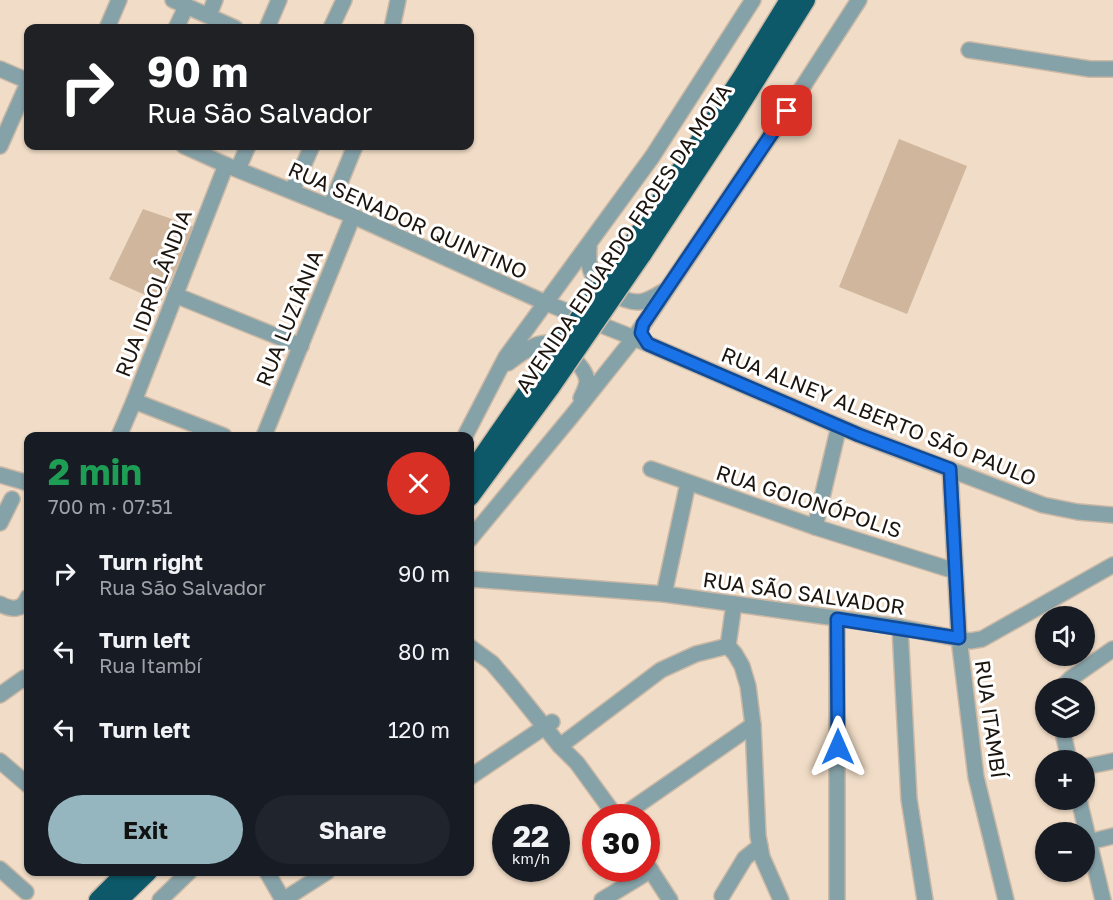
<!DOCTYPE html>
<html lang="en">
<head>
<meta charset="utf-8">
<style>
	:root { --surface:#171b24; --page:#20242c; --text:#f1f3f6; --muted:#9ea1a6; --accent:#96b6bf }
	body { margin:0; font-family:"Golos Text",sans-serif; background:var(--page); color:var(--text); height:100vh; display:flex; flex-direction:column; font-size:22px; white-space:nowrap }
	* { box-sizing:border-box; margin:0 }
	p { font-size:20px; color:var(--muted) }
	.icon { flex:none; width:33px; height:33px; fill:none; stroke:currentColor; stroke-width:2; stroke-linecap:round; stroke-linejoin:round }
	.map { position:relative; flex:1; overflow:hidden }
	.sheet { position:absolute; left:24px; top:432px; width:450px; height:444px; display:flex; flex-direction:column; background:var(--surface); border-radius:12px; box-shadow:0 2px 4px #0004 }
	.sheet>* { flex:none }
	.guide { position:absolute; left:24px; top:24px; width:450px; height:126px; border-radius:12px; box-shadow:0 2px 4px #0004; background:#202124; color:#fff; overflow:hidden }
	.buttons { position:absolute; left:1035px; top:606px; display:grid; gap:12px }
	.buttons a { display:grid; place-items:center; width:60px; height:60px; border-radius:50%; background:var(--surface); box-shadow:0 2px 4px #0004; font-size:30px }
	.speed { position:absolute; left:492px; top:804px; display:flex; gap:12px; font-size:30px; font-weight:700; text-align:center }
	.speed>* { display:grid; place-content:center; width:78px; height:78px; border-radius:50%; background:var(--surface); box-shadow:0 2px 4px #0004; line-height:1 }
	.speed small { font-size:15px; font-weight:400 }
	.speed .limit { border:9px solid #d22; background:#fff; color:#111 }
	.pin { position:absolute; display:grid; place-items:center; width:51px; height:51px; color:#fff; margin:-26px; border-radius:12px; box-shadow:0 3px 9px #0006 }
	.me { position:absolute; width:66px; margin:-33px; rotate:0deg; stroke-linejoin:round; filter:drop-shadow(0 0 4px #0008) }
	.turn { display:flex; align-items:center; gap:21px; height:126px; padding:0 24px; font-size:27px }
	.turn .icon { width:78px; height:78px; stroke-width:2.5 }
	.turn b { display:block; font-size:42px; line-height:51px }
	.round { display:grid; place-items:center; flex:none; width:63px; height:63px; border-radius:32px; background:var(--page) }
	.summary { display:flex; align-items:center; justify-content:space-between; height:102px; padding:0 24px }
	h1 { font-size:36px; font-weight:700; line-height:45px; color:#1e9e55 }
	.primary-button { display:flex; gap:12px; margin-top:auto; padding:12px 24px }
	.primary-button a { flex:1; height:69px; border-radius:36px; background:var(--accent); color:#111; font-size:24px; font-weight:700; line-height:69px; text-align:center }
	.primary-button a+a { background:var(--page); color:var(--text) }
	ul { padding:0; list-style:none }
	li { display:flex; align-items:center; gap:18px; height:78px; padding:0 24px }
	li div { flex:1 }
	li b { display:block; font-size:22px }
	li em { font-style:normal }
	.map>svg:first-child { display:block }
	.green { fill:#d0b69c }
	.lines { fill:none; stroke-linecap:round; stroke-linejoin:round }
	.minor-casing { stroke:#cbb9a6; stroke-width:18 }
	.highway-casing { stroke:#cbb9a6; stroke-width:21 }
	.minor { stroke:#86a2a9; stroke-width:15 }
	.highway { stroke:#0d5969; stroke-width:18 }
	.highway-bridge-casing { stroke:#cbb9a6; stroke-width:21; stroke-linecap:butt }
	.highway-bridge { stroke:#0d5969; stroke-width:18 }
	.route-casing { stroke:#114b97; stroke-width:15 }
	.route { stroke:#1a73e8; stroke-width:10 }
	.labels { text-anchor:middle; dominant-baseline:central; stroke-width:6; stroke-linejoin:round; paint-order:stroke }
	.street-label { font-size:21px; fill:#1c150e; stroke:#fff }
</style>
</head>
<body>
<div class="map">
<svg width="1113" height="900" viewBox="0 0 1113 900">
	<rect width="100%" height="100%" fill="#f1ddc7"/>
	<!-- green -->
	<g class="green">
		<path d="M 899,139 L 967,166 L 907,314 L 839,287 Z"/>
		<path d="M 143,209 L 195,227 L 161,302 L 109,279 Z"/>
	</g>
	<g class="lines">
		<defs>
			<g id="minor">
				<path d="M 173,0 L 235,28"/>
				<path d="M 209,15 L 215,0"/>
				<path d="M 107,28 L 119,0"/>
				<path d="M 176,28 L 186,7"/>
				<path d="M 267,28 L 279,0"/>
				<path d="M 331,28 L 344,0"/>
				<path d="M 392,28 L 398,0"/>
				<path d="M 969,50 L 1090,69 L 1113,69"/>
				<path d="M 0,69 L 28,81"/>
				<path d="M 0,146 L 28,83"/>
				<path d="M 184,146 L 226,165 L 353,216 L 546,303 L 634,338 L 859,435 L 1043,505 L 1078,512 L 1113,515"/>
				<path d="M 238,169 L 248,146"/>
				<path d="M 292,191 L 312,146"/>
				<path d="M 330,207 L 355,146"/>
				<path d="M 589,245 C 589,252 588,261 590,268 C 594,285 622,302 638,302 C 647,302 656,296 664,291"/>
				<path d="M 175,295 L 301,346"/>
				<path d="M 508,363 C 518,356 533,343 546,343 C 560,344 585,366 587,380 C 587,387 584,392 581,398"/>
				<path d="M 134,401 L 224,436"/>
				<path d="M 119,436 L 134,401 L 226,165"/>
				<path d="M 264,436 L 353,216"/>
				<path d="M 465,436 L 506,357 L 652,157 L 753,0"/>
				<path d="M 651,469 L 815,527 L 955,571"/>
				<path d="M 950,469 L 959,638 L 976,777 L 1006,900"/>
				<path d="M 0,475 L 28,483"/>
				<path d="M 0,523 L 12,499"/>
				<path d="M 815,527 L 839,426"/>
				<path d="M 470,539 L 571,417 L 634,338 L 787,111 L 859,0"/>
				<path d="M 470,579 L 664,594 L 900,627 L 970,641 L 982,639 L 1113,565"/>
				<path d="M 664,594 L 688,483"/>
				<path d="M 0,604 C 12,610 22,611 28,597"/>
				<path d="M 734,604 L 728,646 L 735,654 L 742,666 L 748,686 L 753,725 L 758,836 L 762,857 L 781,900"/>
				<path d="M 900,627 L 909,799 L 925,900"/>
				<path d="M 470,647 L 492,663 L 510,684 L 560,746 L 577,763 L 617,818"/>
				<path d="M 1061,688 L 1070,679 L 1113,649"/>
				<path d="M 0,695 L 24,678 L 28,682"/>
				<path d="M 1062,728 L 1069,760"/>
				<path d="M 560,746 L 661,670 L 696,654 L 728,646"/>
				<path d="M 0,761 L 28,785"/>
				<path d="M 1084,767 L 1113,761"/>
				<path d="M 470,777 L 552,722"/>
				<path d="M 1079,800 L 1103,900"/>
				<path d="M 619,818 L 753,725"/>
				<path d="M 1089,842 L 1113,836"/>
				<path d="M 646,863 L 670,900"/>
				<path d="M 0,869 L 26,892"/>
				<path d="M 267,872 L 283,900"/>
				<path d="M 722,896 L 745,858 L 760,846"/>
				<path d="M 160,900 L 189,872"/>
				<path d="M 283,900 L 327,872"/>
				<path d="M 602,900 L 651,870"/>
				<path d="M 837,900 L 837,619"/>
			</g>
			<g id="highway">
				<path d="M 633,242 L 741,78 L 789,0"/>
				<path d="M 642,255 L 731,120 L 806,0"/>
				<path d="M 470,474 L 535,380"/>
				<path d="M 470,497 L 551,387"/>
				<path d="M 98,900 L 126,872"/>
				<path d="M 119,900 L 148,872"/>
			</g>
		</defs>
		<!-- minor casing -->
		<use href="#minor" class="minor-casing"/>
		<!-- highway casing -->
		<use href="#highway" class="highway-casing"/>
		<!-- minor -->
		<use href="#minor" class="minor"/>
		<!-- highway -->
		<use href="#highway" class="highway"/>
		<defs>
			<g id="highway-bridge">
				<path d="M 535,380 L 633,242"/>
				<path d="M 551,387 L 642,255"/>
			</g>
		</defs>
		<!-- highway-bridge casing -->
		<use href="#highway-bridge" class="highway-bridge-casing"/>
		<!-- highway-bridge -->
		<use href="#highway-bridge" class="highway-bridge"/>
	</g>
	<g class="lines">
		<defs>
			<path id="route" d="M 787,111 L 643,324 L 641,333 L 648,344 L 859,435 L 950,469 L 959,638 L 837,619 L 838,747"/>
		</defs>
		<!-- route casing -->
		<use href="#route" class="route-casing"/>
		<!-- route -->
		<use href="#route" class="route"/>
	</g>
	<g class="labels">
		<!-- street labels -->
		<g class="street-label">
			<text transform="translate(408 220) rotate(24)">RUA SENADOR QUINTINO</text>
			<text transform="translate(623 238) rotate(-56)">AVENIDA EDUARDO FROES DA MOTA</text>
			<text transform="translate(153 293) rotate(-69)">RUA IDROLÂNDIA</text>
			<text transform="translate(289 318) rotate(-68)">RUA LUZIÂNIA</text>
			<text transform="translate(879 416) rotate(22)">RUA ALNEY ALBERTO SÃO PAULO</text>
			<text transform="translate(809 501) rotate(18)">RUA GOIONÓPOLIS</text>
			<text transform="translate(804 593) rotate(8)">RUA SÃO SALVADOR</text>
			<text transform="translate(991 719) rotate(82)">RUA ITAMBÍ</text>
		</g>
	</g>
</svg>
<div class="buttons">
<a><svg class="icon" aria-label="sound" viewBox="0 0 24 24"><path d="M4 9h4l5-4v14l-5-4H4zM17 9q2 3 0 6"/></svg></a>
<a><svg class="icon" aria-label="layers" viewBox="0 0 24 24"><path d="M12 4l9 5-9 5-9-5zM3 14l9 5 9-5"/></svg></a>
<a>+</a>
<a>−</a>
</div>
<div class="speed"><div>22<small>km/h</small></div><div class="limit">30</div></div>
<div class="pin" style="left:787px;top:111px;background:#d93025"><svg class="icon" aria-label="arrive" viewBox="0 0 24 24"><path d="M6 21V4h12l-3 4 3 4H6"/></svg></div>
<svg class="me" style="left:838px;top:747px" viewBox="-20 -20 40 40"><path d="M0-17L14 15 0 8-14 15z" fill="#1a73e8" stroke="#fff" stroke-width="4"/></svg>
<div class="guide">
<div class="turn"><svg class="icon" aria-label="right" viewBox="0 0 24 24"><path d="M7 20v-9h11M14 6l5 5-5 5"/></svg><div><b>90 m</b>Rua São Salvador</div></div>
</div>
<section class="sheet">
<div class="summary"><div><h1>2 min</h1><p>700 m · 07:51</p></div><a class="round" style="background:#d93025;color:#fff"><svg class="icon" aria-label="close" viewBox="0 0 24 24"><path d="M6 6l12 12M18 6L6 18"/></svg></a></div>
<ul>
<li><svg class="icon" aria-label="right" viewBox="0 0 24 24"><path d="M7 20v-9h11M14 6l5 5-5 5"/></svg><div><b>Turn right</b><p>Rua São Salvador</p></div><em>90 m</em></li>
<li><svg class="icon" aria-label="left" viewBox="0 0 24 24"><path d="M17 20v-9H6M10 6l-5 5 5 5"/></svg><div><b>Turn left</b><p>Rua Itambí</p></div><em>80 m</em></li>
<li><svg class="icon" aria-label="left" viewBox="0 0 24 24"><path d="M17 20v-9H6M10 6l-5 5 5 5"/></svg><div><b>Turn left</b></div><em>120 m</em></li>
</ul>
<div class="primary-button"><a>Exit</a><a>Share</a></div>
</section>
</div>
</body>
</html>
